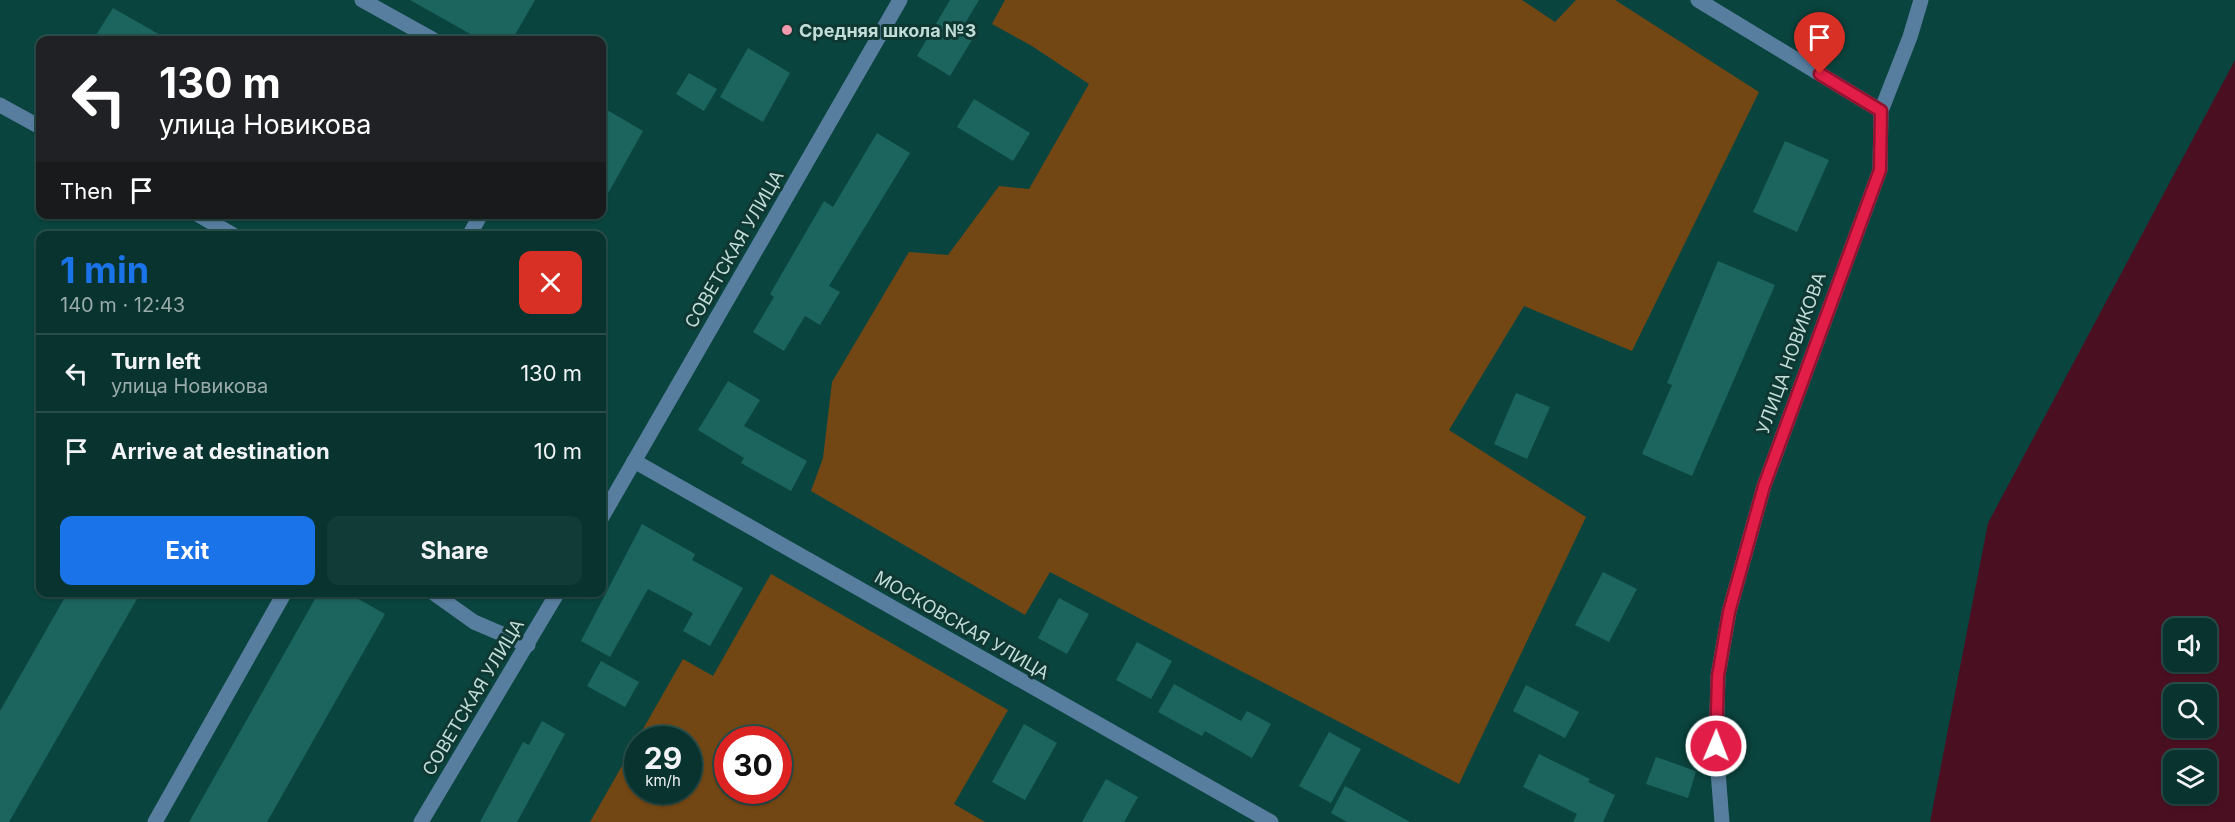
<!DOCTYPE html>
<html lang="en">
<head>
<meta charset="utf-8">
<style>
	:root { --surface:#08332e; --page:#113b36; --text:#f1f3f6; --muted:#98aaaa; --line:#294e4a; --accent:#1a73e8 }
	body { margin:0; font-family:Inter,sans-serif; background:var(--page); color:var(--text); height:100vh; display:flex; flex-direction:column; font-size:22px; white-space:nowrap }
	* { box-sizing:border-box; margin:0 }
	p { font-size:20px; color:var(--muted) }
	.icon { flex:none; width:33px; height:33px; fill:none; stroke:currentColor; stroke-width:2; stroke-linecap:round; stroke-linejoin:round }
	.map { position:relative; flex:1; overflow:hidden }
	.panel { position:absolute; left:36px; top:231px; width:570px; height:366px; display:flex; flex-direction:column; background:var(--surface); border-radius:12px; box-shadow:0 2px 4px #0004,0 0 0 2px var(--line) }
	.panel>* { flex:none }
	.hud { position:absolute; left:36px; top:36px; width:570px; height:183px; border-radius:12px; box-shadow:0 2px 4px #0004,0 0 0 2px var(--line); background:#202124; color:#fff; overflow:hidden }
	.buttons { position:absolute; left:2163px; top:618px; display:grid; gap:12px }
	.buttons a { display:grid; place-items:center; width:54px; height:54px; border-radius:12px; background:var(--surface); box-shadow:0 2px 4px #0004,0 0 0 2px var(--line); font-size:30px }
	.speed { position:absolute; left:624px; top:726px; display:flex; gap:12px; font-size:30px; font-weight:700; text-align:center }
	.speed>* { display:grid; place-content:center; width:78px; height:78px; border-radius:50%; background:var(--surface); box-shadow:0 2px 4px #0004,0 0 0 2px var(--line); line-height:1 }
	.speed small { font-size:15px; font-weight:400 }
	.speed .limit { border:9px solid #d22; background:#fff; color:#111 }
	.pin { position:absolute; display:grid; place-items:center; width:51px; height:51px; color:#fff; margin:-62px -26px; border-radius:50% 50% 50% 0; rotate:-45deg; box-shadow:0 0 6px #0007 }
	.pin .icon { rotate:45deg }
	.me { position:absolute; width:66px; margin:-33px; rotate:1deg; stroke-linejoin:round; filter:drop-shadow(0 0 4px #0008) }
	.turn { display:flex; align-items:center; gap:21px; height:126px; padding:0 24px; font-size:27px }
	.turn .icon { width:78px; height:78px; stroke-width:2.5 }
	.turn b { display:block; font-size:42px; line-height:51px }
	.then { display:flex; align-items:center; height:57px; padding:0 24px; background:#0003; gap:12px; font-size:22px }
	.round { display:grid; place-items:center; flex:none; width:63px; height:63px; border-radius:12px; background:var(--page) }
	.summary { display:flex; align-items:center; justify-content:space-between; height:102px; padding:0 24px }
	h1 { font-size:36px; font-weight:700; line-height:45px; color:var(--accent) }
	.action { display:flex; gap:12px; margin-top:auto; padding:12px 24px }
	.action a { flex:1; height:69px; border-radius:12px; background:var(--accent); color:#fff; font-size:24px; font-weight:700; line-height:69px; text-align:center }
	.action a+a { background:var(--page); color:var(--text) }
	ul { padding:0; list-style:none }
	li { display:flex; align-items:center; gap:18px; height:78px; padding:0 24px; border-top:2px solid var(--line) }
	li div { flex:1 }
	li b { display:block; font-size:22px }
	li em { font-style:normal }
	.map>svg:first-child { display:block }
	.green { fill:#734714; fill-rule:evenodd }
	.water { fill:#4a1022; fill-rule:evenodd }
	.building { fill:#1c655e }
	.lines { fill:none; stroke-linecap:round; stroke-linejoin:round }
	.minor { stroke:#587e9f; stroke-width:15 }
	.route-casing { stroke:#92132f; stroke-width:15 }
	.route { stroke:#e11d48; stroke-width:10 }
	.poi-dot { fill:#f29aad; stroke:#0f3833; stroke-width:2 }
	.labels { text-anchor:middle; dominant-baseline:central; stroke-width:6; stroke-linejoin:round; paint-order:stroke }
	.poi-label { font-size:18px; font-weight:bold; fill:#c2dcd8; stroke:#0f3833; text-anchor:start }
	.street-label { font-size:18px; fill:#c2dcd8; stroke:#0f3833 }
</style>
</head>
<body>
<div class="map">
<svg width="2235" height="822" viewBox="0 0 2235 822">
	<rect width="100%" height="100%" fill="#0a443e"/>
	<!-- green -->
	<g class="green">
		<path d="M 1005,0 L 1522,0 L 1555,22 L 1576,0 L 1615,0 L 1759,92 L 1632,351 L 1524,306 L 1449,430 L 1586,517 L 1459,784 L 1050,572 L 1025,615 L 811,491 L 823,458 L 832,382 L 909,252 L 948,255 L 999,186 L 1029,189 L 1089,84 L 1032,46 L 992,24 Z"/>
		<path d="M 771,574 L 1008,710 L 954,804 L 985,822 L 590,822 L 683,659 L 713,676 ZM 638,740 L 688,740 L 688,790 L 638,790 ZM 728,740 L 778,740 L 778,790 L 728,790 Z"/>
	</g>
	<!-- water -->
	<path class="water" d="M 2235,60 L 2235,822 L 1930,822 L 1988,523 ZM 2174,628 L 2206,628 L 2206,662 L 2174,662 ZM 2174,694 L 2206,694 L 2206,728 L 2174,728 ZM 2174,760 L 2206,760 L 2206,794 L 2174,794 Z"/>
	<!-- building -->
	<g class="building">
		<path d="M 410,0 L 535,0 L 512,40 L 481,40 Z"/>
		<path d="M 950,0 L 979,0 L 961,30 L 973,38 L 950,76 L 917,56 Z"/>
		<path d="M 113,8 L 169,40 L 93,40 Z"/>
		<path d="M 748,48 L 790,73 L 763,122 L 720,97 Z"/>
		<path d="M 689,73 L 717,89 L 704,111 L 676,94 Z"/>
		<path d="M 974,99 L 1030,133 L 1013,161 L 957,127 Z"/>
		<path d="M 602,107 L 643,131 L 602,204 Z"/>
		<path d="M 877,133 L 910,153 L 829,286 L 840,292 L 820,325 L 805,316 L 784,351 L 753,332 L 774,297 L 770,294 L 824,201 L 833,207 Z"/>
		<path d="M 1785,141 L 1829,160 L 1797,232 L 1753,212 Z"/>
		<path d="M 1718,261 L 1775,285 L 1692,476 L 1642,454 L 1672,385 L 1667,383 Z"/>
		<path d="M 728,381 L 760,400 L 744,426 L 807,461 L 791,491 L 741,463 L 744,458 L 698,430 Z"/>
		<path d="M 1516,393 L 1550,407 L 1527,459 L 1494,444 Z"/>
		<path d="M 642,524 L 695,554 L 692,560 L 743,588 L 710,646 L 683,631 L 693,613 L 648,589 L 610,657 L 581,641 Z"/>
		<path d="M 1603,572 L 1637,589 L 1609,642 L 1575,625 Z"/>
		<path d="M 68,592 L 141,592 L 9,822 L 0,822 L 0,711 Z"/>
		<path d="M 319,592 L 346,592 L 385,614 L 267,822 L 189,822 Z"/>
		<path d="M 1059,598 L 1089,614 L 1067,654 L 1038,638 Z"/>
		<path d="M 1137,642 L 1172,661 L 1151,699 L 1116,680 Z"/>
		<path d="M 601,661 L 639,682 L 625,707 L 587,686 Z"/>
		<path d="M 1174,684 L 1241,721 L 1247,711 L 1271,724 L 1252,758 L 1205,731 L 1202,736 L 1158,712 Z"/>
		<path d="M 1526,685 L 1579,712 L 1565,738 L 1513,711 Z"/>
		<path d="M 542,721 L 565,734 L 517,822 L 480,822 L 523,742 L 529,745 Z"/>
		<path d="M 1024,724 L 1057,743 L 1025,800 L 992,782 Z"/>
		<path d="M 1329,732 L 1361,749 L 1331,803 L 1299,786 Z"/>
		<path d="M 1539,754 L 1590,779 L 1588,782 L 1615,795 L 1603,822 L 1573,822 L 1577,814 L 1523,787 Z"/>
		<path d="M 1656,757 L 1696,771 L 1688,798 L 1646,784 Z"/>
		<path d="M 1106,779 L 1138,797 L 1124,822 L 1082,822 Z"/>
		<path d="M 1345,786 L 1410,822 L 1347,822 L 1331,813 Z"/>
	</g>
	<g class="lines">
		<!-- minor -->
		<g class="minor">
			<path d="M 362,0 L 434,40"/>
			<path d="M 1698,0 L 1881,111"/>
			<path d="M 0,105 L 40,127"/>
			<path d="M 197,214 L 235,236"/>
			<path d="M 469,236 L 481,214"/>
			<path d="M 634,461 L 1271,822"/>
			<path d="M 602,517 L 900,0"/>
			<path d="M 432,592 L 474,622 L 528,645"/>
			<path d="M 155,822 L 285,592"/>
			<path d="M 421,822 L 558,592"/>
			<path d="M 1722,822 L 1716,746 L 1718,676 L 1729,612 L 1764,486 L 1880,170 L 1881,111 L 1910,37 L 1921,0"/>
		</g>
	</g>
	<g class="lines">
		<defs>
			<path id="route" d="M 1716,746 L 1718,676 L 1729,612 L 1764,486 L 1880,170 L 1881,111 L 1820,74"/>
		</defs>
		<!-- route casing -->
		<use href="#route" class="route-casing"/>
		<!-- route -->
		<use href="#route" class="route"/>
	</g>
	<!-- markers -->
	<circle class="poi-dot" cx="787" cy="30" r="6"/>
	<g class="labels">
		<!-- poi labels -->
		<g class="poi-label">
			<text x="799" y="30">Средняя школа №3</text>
		</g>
		<!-- street labels -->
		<g class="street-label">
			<text transform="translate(734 249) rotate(-60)">СОВЕТСКАЯ УЛИЦА</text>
			<text transform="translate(1791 353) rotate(-70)">УЛИЦА НОВИКОВА</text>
			<text transform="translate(962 625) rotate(30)">МОСКОВСКАЯ УЛИЦА</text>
			<text transform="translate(473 697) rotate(-59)">СОВЕТСКАЯ УЛИЦА</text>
		</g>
	</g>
</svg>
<div class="buttons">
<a><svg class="icon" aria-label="sound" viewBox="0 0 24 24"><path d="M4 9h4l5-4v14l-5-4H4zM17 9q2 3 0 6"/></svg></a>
<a><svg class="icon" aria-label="search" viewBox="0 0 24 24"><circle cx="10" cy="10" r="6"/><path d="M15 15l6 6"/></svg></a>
<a><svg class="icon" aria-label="layers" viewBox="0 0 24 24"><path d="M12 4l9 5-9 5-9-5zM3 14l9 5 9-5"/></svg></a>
</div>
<div class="speed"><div>29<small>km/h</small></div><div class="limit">30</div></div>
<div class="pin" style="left:1820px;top:74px;background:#d93025"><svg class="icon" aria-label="arrive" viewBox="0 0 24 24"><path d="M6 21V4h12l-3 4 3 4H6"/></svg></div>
<svg class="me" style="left:1716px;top:746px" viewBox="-20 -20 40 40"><circle r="17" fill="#e11d48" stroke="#fff" stroke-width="3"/><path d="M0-11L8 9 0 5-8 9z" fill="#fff"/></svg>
<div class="hud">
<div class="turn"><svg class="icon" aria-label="left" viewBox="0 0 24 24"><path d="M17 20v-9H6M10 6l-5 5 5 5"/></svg><div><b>130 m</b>улица Новикова</div></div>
<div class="then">Then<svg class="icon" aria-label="arrive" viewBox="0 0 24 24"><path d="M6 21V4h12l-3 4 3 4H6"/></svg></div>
</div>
<section class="panel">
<div class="summary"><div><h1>1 min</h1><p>140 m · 12:43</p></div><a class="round" style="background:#d93025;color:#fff"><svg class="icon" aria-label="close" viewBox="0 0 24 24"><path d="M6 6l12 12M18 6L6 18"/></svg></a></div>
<ul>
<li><svg class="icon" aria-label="left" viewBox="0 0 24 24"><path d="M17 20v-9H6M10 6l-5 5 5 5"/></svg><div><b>Turn left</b><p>улица Новикова</p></div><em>130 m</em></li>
<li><svg class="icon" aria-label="arrive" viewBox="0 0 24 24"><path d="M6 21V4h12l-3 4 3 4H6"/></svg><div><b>Arrive at destination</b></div><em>10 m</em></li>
</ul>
<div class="action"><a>Exit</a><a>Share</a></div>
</section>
</div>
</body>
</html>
